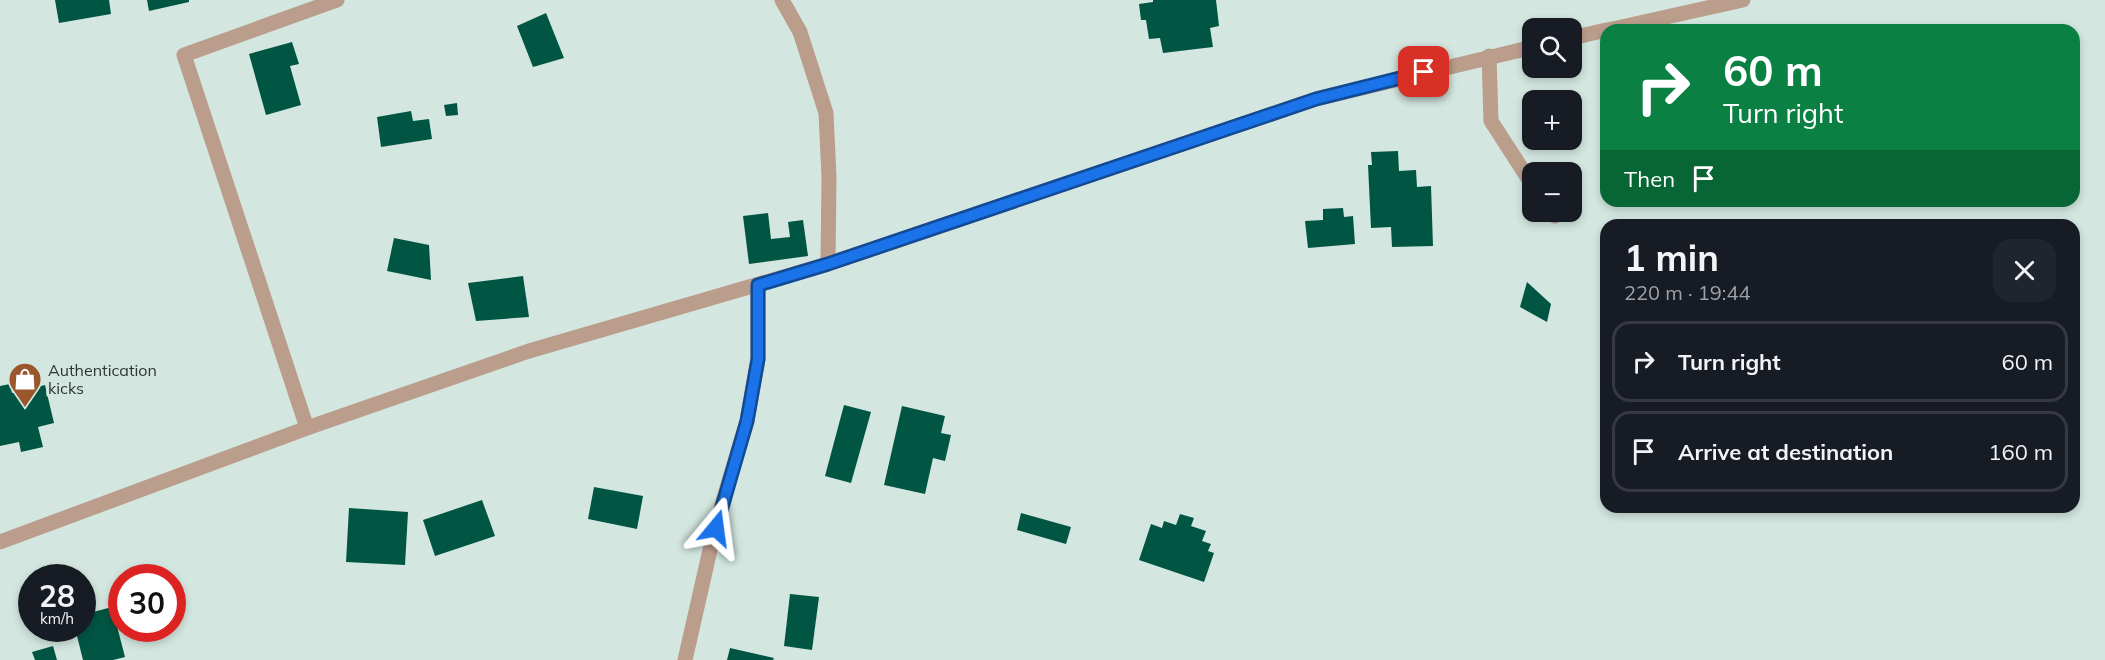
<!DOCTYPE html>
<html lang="en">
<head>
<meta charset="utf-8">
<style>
	:root { --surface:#171b24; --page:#20242c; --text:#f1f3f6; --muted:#9ea1a6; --line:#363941 }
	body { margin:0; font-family:Mulish,sans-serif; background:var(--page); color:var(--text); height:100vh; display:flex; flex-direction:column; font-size:22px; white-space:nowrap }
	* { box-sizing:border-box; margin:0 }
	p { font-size:20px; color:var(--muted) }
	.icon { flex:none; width:33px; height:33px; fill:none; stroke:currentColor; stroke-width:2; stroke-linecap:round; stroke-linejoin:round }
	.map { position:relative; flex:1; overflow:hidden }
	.drawer { position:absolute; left:1600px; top:219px; width:480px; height:294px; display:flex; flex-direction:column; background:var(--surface); border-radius:18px; box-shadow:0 3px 9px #0003 }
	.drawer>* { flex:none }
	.banner { position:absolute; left:1600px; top:24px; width:480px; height:183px; border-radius:18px; box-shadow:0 3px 9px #0003; background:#0b8043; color:#fff; overflow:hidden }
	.fabs { position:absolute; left:1522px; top:18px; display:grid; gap:12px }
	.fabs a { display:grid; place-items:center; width:60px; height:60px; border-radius:12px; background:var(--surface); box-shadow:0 3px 9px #0003; font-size:30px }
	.speed { position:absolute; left:18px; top:564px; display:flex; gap:12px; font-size:30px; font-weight:700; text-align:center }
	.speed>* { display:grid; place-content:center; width:78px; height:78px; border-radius:50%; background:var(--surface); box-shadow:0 3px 9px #0003; line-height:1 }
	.speed small { font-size:15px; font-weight:400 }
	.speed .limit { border:9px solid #d22; background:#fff; color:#111 }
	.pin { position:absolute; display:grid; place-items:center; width:51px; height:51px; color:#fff; margin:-26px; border-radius:12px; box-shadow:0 3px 9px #0006 }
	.me { position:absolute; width:66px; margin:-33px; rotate:16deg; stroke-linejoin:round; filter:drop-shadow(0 0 4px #0008) }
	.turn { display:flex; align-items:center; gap:21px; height:126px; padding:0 24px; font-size:27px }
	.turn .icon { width:78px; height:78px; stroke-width:2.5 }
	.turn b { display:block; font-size:42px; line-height:51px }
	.then { display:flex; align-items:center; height:57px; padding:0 24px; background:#0003; gap:12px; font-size:22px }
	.round { display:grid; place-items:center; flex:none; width:63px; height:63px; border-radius:18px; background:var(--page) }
	.head { display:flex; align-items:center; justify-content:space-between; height:102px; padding:0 24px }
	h1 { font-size:36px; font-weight:700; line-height:45px }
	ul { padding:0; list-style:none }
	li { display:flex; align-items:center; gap:18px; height:81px; margin:0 12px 9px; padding:0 12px; border:3px solid var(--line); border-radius:18px }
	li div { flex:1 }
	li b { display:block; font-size:22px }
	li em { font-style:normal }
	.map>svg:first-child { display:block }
	.building { fill:#005543 }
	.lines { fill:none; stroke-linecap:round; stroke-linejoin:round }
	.minor { stroke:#bb9d8c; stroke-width:15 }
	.route-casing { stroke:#114b97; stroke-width:15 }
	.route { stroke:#1a73e8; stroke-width:10 }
	.labels { text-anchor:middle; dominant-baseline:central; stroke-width:6; stroke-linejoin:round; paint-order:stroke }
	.poi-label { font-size:16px; fill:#2d3532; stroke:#d3e7e0; text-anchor:start }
</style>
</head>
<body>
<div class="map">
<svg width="2105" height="660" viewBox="0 0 2105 660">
	<rect width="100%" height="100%" fill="#d3e7e0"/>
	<!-- building -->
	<g class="building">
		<path d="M 55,0 L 109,0 L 111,14 L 59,23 Z"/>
		<path d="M 147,0 L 189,0 L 189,2 L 149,11 Z"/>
		<path d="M 1153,0 L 1216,0 L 1219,26 L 1210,28 L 1213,47 L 1163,53 L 1160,38 L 1149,39 L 1146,20 L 1141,20 L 1139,4 L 1153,2 Z"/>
		<path d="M 546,13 L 564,58 L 533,67 L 517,26 Z"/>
		<path d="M 292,42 L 299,64 L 290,66 L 301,105 L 266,115 L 249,54 Z"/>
		<path d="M 457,103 L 458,115 L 446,116 L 444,105 Z"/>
		<path d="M 411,111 L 413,121 L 429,119 L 432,139 L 381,147 L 377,117 Z"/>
		<path d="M 1398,151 L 1399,171 L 1416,170 L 1417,187 L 1431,186 L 1433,246 L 1392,247 L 1391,227 L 1371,228 L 1368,165 L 1372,165 L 1371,152 Z"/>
		<path d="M 1343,208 L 1344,217 L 1353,216 L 1355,244 L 1308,248 L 1305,221 L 1323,220 L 1323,209 Z"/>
		<path d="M 768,213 L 771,239 L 790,237 L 788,222 L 803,220 L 808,256 L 749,264 L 743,216 Z"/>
		<path d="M 394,238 L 429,245 L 431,280 L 387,271 Z"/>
		<path d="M 523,276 L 529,317 L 476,321 L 468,283 Z"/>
		<path d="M 1527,282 L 1551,304 L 1547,322 L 1520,307 Z"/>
		<path d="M 10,384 L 12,393 L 45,385 L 54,423 L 38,427 L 43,447 L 21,452 L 19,442 L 0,446 L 0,386 Z"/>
		<path d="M 844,405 L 871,412 L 851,483 L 825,476 Z"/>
		<path d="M 902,406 L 945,416 L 941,433 L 951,435 L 945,461 L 933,458 L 925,494 L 884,485 Z"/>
		<path d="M 594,487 L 643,496 L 637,529 L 588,519 Z"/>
		<path d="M 482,500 L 495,536 L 435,556 L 423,520 Z"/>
		<path d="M 349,508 L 408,512 L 405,565 L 346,562 Z"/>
		<path d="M 1021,513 L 1071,527 L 1066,544 L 1017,530 Z"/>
		<path d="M 1180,514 L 1194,518 L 1191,526 L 1206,531 L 1202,541 L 1211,544 L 1208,551 L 1214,553 L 1204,582 L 1139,560 L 1151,524 L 1162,528 L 1164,521 L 1176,525 Z"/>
		<path d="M 790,594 L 819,597 L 812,650 L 784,646 Z"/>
		<path d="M 112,607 L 125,657 L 113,660 L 83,660 L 75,628 L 82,628 L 82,615 Z"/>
		<path d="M 53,646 L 57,660 L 35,660 L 32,652 Z"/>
		<path d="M 730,648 L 774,658 L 773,660 L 727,660 Z"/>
	</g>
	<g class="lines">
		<!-- minor -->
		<g class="minor">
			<path d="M 782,0 L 800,32 L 826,113 L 829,177 L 828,264"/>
			<path d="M 1608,30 L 1743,0"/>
			<path d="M 1572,38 L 1606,30"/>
			<path d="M 1489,56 L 1491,121 L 1533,186"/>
			<path d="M 1552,212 L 1555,216"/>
			<path d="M 307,428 L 184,55 L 337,0"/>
			<path d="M 0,542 L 307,428 L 529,351 L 828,264 L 1316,99 L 1533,47"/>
			<path d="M 685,660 L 715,528 L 747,421 L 758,359 L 758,285"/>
		</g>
	</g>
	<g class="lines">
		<defs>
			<path id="route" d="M 716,528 L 747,421 L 758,359 L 758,285 L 828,264 L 1316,99 L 1424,72"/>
		</defs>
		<!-- route casing -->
		<use href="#route" class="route-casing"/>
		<!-- route -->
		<use href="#route" class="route"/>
	</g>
	<!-- icons -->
	<defs>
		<symbol id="shop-pin" viewBox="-11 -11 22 30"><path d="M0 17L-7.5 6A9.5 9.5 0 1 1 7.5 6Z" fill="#9c562c" stroke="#d3e7e0"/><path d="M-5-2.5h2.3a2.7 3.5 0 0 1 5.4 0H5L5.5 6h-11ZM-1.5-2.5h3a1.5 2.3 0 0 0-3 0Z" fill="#fff"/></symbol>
	</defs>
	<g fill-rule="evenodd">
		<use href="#shop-pin" x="6" y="360" width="38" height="52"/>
	</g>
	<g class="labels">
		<!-- poi labels -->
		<g class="poi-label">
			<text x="48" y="370">Authentication<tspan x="48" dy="18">kicks</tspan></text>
		</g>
	</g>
</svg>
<div class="fabs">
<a><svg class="icon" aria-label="search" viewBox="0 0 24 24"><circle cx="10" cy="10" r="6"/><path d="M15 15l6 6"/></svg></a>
<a>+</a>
<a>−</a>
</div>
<div class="speed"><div>28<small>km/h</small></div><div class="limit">30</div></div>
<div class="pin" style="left:1424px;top:72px;background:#d93025"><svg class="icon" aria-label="arrive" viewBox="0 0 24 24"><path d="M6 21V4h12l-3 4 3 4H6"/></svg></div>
<svg class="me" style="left:716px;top:528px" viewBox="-20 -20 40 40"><path d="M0-17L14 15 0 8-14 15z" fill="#1a73e8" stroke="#fff" stroke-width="4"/></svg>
<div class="banner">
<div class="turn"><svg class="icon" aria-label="right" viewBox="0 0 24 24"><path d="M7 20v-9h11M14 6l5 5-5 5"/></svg><div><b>60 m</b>Turn right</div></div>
<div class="then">Then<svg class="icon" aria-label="arrive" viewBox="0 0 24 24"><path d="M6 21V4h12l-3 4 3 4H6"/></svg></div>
</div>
<section class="drawer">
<div class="head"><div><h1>1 min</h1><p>220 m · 19:44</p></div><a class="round"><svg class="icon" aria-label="close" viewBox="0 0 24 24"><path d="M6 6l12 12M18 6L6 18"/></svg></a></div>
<ul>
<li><svg class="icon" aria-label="right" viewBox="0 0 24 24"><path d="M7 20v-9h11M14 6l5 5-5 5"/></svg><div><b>Turn right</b></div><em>60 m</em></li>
<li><svg class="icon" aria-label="arrive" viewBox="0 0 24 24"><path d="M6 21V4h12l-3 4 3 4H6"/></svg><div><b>Arrive at destination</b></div><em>160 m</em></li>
</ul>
</section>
</div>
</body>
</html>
